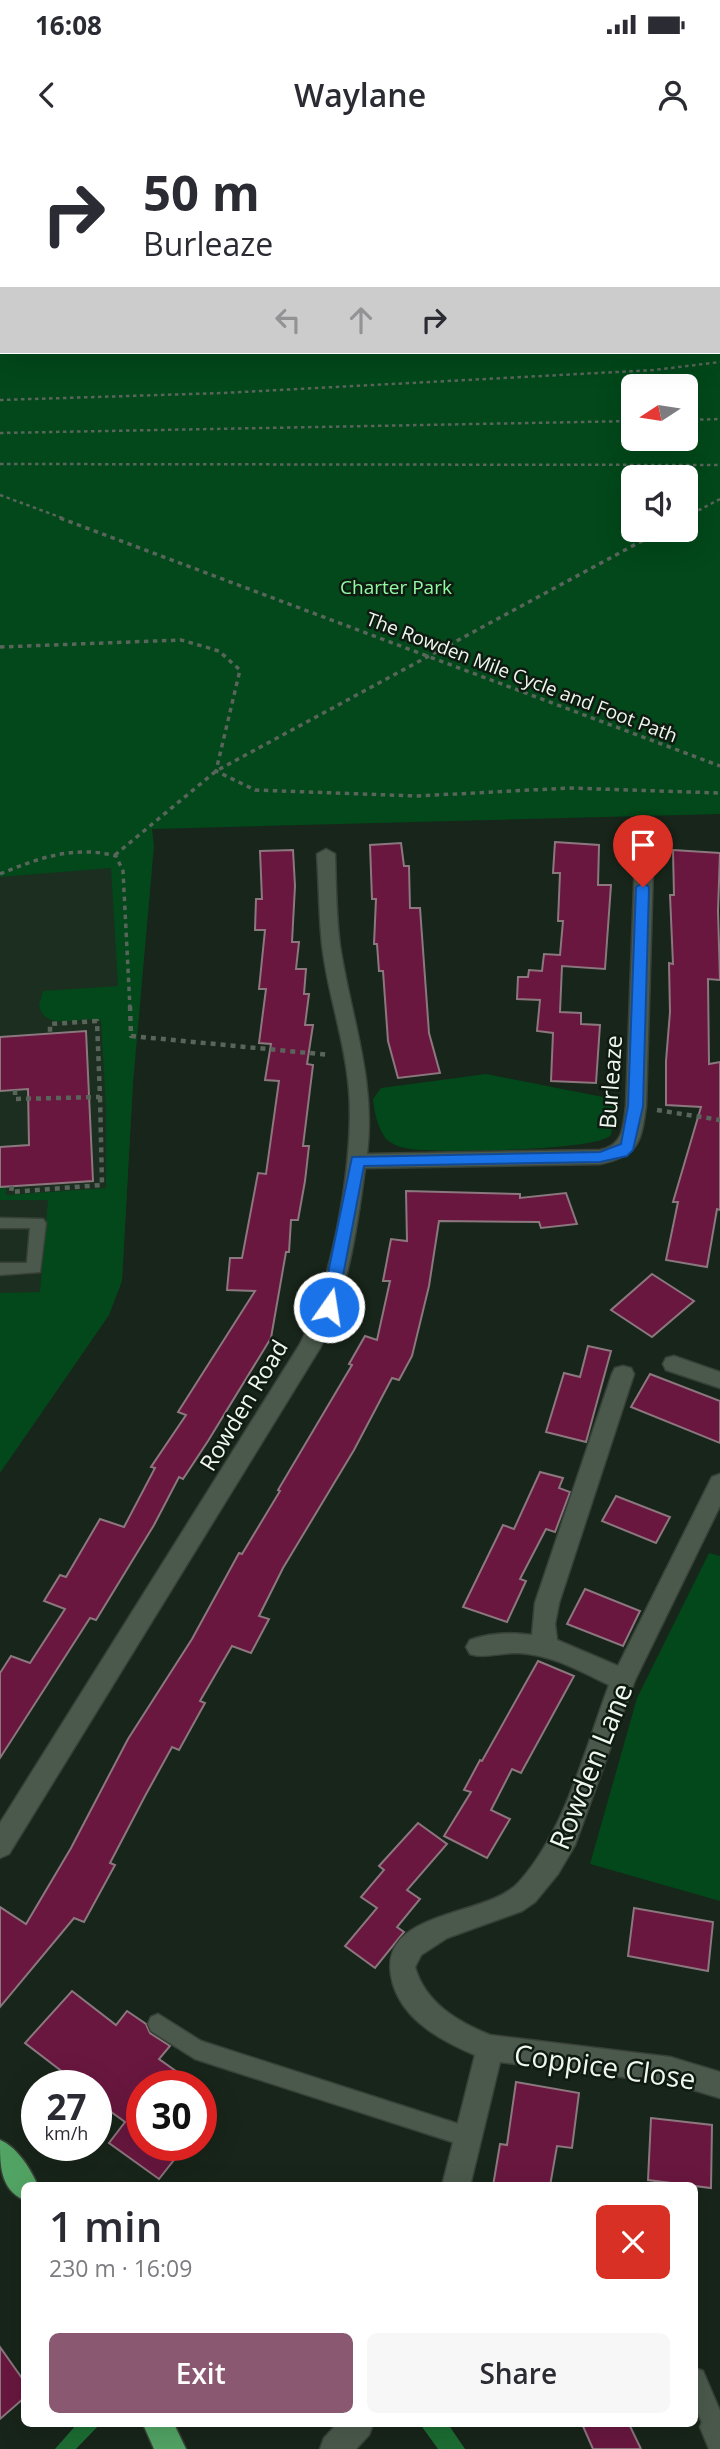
<!DOCTYPE html>
<html lang="en">
<head>
<meta charset="utf-8">
<style>
	:root { --surface:#fff; --page:#f7f7f7; --text:#2b2b33; --muted:#7c7c81; --accent:#8a5870 }
	body { margin:0; font-family:"Open Sans",sans-serif; background:var(--page); color:var(--text); height:100vh; display:flex; flex-direction:column; font-size:26px; white-space:nowrap }
	* { box-sizing:border-box; margin:0 }
	p { font-size:23px; color:var(--muted) }
	.icon { flex:none; width:38px; height:38px; fill:none; stroke:currentColor; stroke-width:2; stroke-linecap:round; stroke-linejoin:round }
	.map { position:relative; flex:1; overflow:hidden }
	.side { position:absolute; left:21px; top:2042px; width:677px; height:245px; display:flex; flex-direction:column; background:var(--surface); border-radius:10px; box-shadow:0 7px 28px #0002 }
	.side>* { flex:none }
	.guide { position:absolute; left:0px; top:0px; width:721px; height:214px; box-shadow:0 7px 28px #0002; background:#fff; color:var(--text); overflow:hidden }
	.needle { width:46px; rotate:258deg }
	.tools { position:absolute; left:621px; top:234px; display:grid; gap:14px }
	.tools a { display:grid; place-items:center; width:77px; height:77px; border-radius:10px; background:var(--surface); box-shadow:0 7px 28px #0002; font-size:35px }
	.speed { position:absolute; left:21px; top:1930px; display:flex; gap:14px; font-size:35px; font-weight:700; text-align:center }
	.speed>* { display:grid; place-content:center; width:91px; height:91px; border-radius:50%; background:var(--surface); box-shadow:0 7px 28px #0002; line-height:1 }
	.speed small { font-size:18px; font-weight:400 }
	.speed .limit { border:10px solid #d22; background:#fff; color:#111 }
	.pin { position:absolute; display:grid; place-items:center; width:60px; height:60px; color:#fff; margin:-72px -30px; border-radius:50% 50% 50% 0; rotate:-45deg; box-shadow:0 0 7px #0007 }
	.pin .icon { rotate:45deg }
	.me { position:absolute; width:77px; margin:-38px; rotate:13deg; stroke-linejoin:round; filter:drop-shadow(0 0 5px #0008) }
	.turn { display:flex; align-items:center; gap:24px; height:147px; padding:0 28px; font-size:32px }
	.turn .icon { width:91px; height:91px; stroke-width:2.5 }
	.turn b { display:block; font-size:49px; line-height:60px }
	.lanes { display:flex; align-items:center; height:66px; padding:0 28px; background:#0003; justify-content:center; gap:35px; direction:ltr }
	.lanes .off { opacity:.35 }
	.round { display:grid; place-items:center; flex:none; width:74px; height:74px; border-radius:10px; background:var(--page) }
	.overview { display:flex; align-items:center; justify-content:space-between; height:119px; padding:0 28px }
	h1 { font-size:42px; font-weight:600; line-height:52px }
	.button { display:flex; gap:14px; margin-top:auto; padding:14px 28px }
	.button a { flex:1; height:80px; border-radius:10px; background:var(--accent); color:#fff; font-size:28px; font-weight:600; line-height:80px; text-align:center }
	.button a+a { background:var(--page); color:var(--text) }
	.status { display:flex; justify-content:space-between; align-items:center; height:49px; padding:0 35px; background:var(--surface); direction:ltr }
	.status svg { height:19px; fill:currentColor }
	header { display:flex; justify-content:space-between; align-items:center; height:91px; padding:0 28px; background:var(--surface); font-size:32px; font-weight:600 }
	.map>svg:first-child { display:block }
	.built { fill:#1c2e1f }
	.green { fill:#02481a; fill-rule:evenodd }
	.water { fill:#1c6e33 }
	.building { fill:#69173f; stroke:#8b777e; stroke-width:2 }
	.lines { fill:none; stroke-linecap:round; stroke-linejoin:round }
	.lane-casing { stroke:#384138; stroke-width:3 }
	.street-casing { stroke:#384138; stroke-width:3 }
	.primary-casing { stroke:#384138; stroke-width:3 }
	.path-far2 { stroke:#59655b; stroke-width:2.5; stroke-dasharray:3.5 3.5; stroke-linecap:butt }
	.path-far1 { stroke:#59655b; stroke-width:3.5; stroke-dasharray:4.5 4.5; stroke-linecap:butt }
	.path { stroke:#59655b; stroke-width:4.5; stroke-dasharray:5 5; stroke-linecap:butt }
	.lane { fill:#4b594c; fill-rule:evenodd }
	.street { fill:#4b594c; fill-rule:evenodd }
	.primary { fill:#52a464; fill-rule:evenodd }
	.route { fill:#1a73e8; stroke:#114b97; stroke-width:2 }
	.labels { text-anchor:middle; dominant-baseline:central; stroke-width:5; stroke-linejoin:round; paint-order:stroke }
	.far-park-label { font-size:19px; fill:#92f9a4; stroke:#0f1b11 }
	.far-street-label { font-size:19px; fill:#eff7ef; stroke:#0f1b11 }
	.street-label { font-size:23px; fill:#eff7ef; stroke:#0f1b11 }
	.near-street-label { font-size:28px; fill:#eff7ef; stroke:#0f1b11 }
</style>
</head>
<body>
<div class="status"><b>16:08</b><svg viewBox="0 0 49 12"><path d="M0 12V9h3v3zM5 12V6h3v6zM10 12V3h3v9zM15 12V0h3v12zM26 1h20v11H26zM47 4h2v5h-2z"/></svg></div>
<header><svg class="icon" aria-label="back" viewBox="0 0 24 24"><path d="M15 5l-7 7 7 7"/></svg>Waylane<svg class="icon" aria-label="person" viewBox="0 0 24 24"><circle cx="12" cy="8" r="4"/><path d="M4 21q1-7 8-7t8 7"/></svg></header>
<div class="map">
<svg width="720" height="2309" viewBox="0 0 720 2309">
	<rect width="100%" height="100%" fill="#18251a"/>
	<!-- built -->
	<path class="built" d="M 0,696 L 154,705 L 133,943 L 122,1141 L 109,1175 L 0,1333 Z"/>
	<!-- green -->
	<g class="green">
		<path d="M 155,0 L 658,0 L 661,2 L 149,2 Z"/>
		<path d="M 0,30 L 2,212 L 719,212 L 720,35 L 720,674 L 152,689 L 154,705 L 133,943 L 122,1141 L 109,1175 L 0,1333 L 0,1153 L 40,1152 L 48,1060 L 0,1060 L 0,1047 L 6,1047 L 6,1055 L 106,1048 L 106,969 L 101,881 C 83,874 45,894 39,865 L 43,851 L 118,846 L 111,728 L 0,737 ZM 634,247 L 686,247 L 686,299 L 634,299 ZM 634,338 L 686,338 L 686,390 L 634,390 Z"/>
		<path d="M 486,934 L 608,958 L 615,967 L 611,995 C 598,1011 437,1013 410,1009 C 403,1008 396,1006 390,1002 C 379,995 374,971 373,959 L 381,948 Z"/>
		<path d="M 709,1413 L 720,1416 L 720,1761 L 590,1724 L 637,1558 Z"/>
	</g>
	<!-- water -->
	<g class="water">
		<path d="M 77,2284 L 100,2284 L 76,2309 L 55,2309 Z"/>
		<path d="M 420,2284 L 448,2284 L 465,2309 L 438,2309 Z"/>
	</g>
	<!-- building -->
	<g class="building">
		<path d="M 555,702 L 599,705 L 598,745 L 611,745 L 605,829 L 562,826 L 560,872 L 581,873 L 581,884 L 600,885 L 596,943 L 551,941 L 553,893 L 537,891 L 540,860 L 517,859 L 518,837 L 528,837 L 529,830 L 542,831 L 544,814 L 560,815 L 563,781 L 558,781 L 560,733 L 553,733 Z"/>
		<path d="M 401,703 L 404,726 L 409,726 L 410,768 L 420,768 L 429,893 L 440,933 L 398,938 L 388,901 L 383,831 L 379,831 L 377,804 L 374,804 L 376,759 L 372,759 L 370,705 Z"/>
		<path d="M 293,710 L 295,746 L 292,802 L 299,802 L 296,829 L 306,829 L 304,854 L 309,854 L 305,885 L 313,885 L 307,924 L 313,925 L 303,1006 L 309,1006 L 305,1041 L 298,1080 L 291,1080 L 289,1112 L 286,1112 L 271,1198 L 208,1301 L 183,1339 L 179,1337 L 154,1385 L 96,1480 L 90,1478 L 0,1618 L 0,1533 L 11,1516 L 30,1523 L 65,1469 L 44,1461 L 60,1435 L 66,1437 L 100,1379 L 124,1387 L 155,1328 L 151,1327 L 186,1275 L 178,1272 L 255,1151 L 227,1150 L 230,1118 L 242,1118 L 258,1033 L 266,1034 L 279,941 L 265,940 L 271,904 L 259,903 L 266,849 L 259,849 L 265,790 L 255,790 L 256,759 L 262,759 L 260,711 Z"/>
		<path d="M 673,710 L 720,713 L 718,771 L 720,840 L 708,839 L 709,924 L 720,922 L 720,1070 L 717,1069 L 707,1127 L 666,1120 L 678,1062 L 673,1062 L 701,967 L 666,965 L 666,921 L 670,872 L 669,823 L 673,824 L 670,755 L 674,755 Z"/>
		<path d="M 86,891 L 93,1041 L 0,1047 L 0,1007 L 29,1005 L 28,949 L 0,951 L 0,897 Z"/>
		<path d="M 406,1051 L 520,1054 L 520,1058 L 566,1053 L 577,1084 L 541,1088 L 539,1082 L 439,1081 L 429,1146 L 412,1216 L 399,1240 L 392,1238 L 354,1310 L 283,1428 L 259,1476 L 269,1479 L 251,1513 L 232,1506 L 200,1561 L 205,1563 L 179,1610 L 172,1607 L 145,1656 L 110,1723 L 115,1725 L 84,1782 L 74,1778 L 0,1867 L 0,1767 L 26,1784 L 71,1708 L 128,1599 L 192,1499 L 239,1413 L 242,1414 L 280,1351 L 278,1350 L 352,1225 L 349,1224 L 365,1196 L 377,1200 L 390,1141 L 383,1141 L 391,1099 L 407,1101 Z"/>
		<path d="M 652,1134 L 694,1161 L 652,1197 L 611,1170 Z"/>
		<path d="M 588,1206 L 611,1211 L 586,1302 L 546,1292 L 564,1233 L 580,1237 Z"/>
		<path d="M 650,1234 L 720,1261 L 720,1303 L 631,1267 Z"/>
		<path d="M 540,1332 L 563,1338 L 559,1348 L 570,1352 L 555,1392 L 546,1389 L 520,1439 L 526,1441 L 507,1482 L 463,1467 L 503,1385 L 514,1389 Z"/>
		<path d="M 616,1356 L 670,1377 L 656,1403 L 602,1381 Z"/>
		<path d="M 585,1449 L 640,1471 L 623,1506 L 567,1484 Z"/>
		<path d="M 538,1521 L 574,1536 L 521,1633 L 512,1629 L 491,1670 L 510,1679 L 487,1718 L 444,1696 L 471,1652 L 464,1650 L 480,1620 L 482,1621 Z"/>
		<path d="M 418,1683 L 447,1704 L 407,1750 L 420,1759 L 397,1787 L 404,1792 L 375,1828 L 345,1806 L 377,1768 L 361,1757 L 384,1730 L 379,1726 Z"/>
		<path d="M 634,1768 L 713,1782 L 708,1831 L 628,1816 Z"/>
		<path d="M 72,1851 L 116,1885 L 127,1871 L 146,1884 L 150,1893 L 170,1906 L 159,1919 L 197,1946 L 142,1946 L 142,2006 L 185,2006 L 159,2039 L 109,2003 L 125,1982 L 96,1961 L 96,1946 L 81,1946 L 25,1903 Z"/>
		<path d="M 516,1942 L 579,1953 L 572,2008 L 557,2006 L 550,2046 L 493,2046 L 500,2004 L 507,2005 Z"/>
		<path d="M 651,1978 L 712,1985 L 711,2048 L 648,2040 Z"/>
		<path d="M 0,2207 L 24,2241 L 24,2258 L 0,2279 Z"/>
		<path d="M 582,2284 L 629,2284 L 641,2309 L 593,2309 Z"/>
	</g>
	<g class="lines">
		<defs>
			<g id="lane">
				<path d="M 0,1078 L 43,1079 L 46,1083 L 40,1132 L 0,1135 L 0,1123 L 27,1123 L 30,1088 L 0,1088 Z"/>
				<path d="M 158,1874 L 201,1901 L 468,1987 L 475,1990 L 479,1997 L 475,2004 L 468,2007 L 195,1919 L 151,1891 L 148,1884 L 151,1877 Z"/>
				<path d="M 695,2228 L 703,2231 L 720,2271 L 720,2296 L 715,2299 L 707,2295 L 695,2266 Z"/>
			</g>
			<g id="street">
				<path d="M 645,687 L 654,692 L 646,966 C 641,1002 639,1016 600,1024 L 365,1028 C 357,1089 348,1152 320,1208 L 9,1714 L 0,1718 L 0,1683 L 300,1204 C 333,1142 357,1010 348,940 C 343,894 327,850 322,804 C 319,775 319,744 317,714 L 326,709 L 335,714 C 336,744 336,776 340,806 C 351,878 376,940 367,1014 L 600,1010 C 624,1005 623,987 626,966 L 636,692 Z"/>
				<path d="M 674,1216 L 720,1232 L 720,1248 L 666,1230 L 663,1224 L 666,1218 Z"/>
				<path d="M 623,1226 L 631,1228 L 634,1234 L 559,1463 L 555,1484 L 557,1500 L 618,1526 L 712,1337 L 720,1334 L 720,1366 L 635,1540 L 575,1705 L 558,1734 L 535,1762 L 522,1771 L 447,1798 L 421,1815 L 415,1827 C 425,1863 458,1882 490,1895 L 670,1917 L 720,1932 L 720,1958 L 670,1943 L 500,1922 L 470,2046 L 442,2046 L 475,1915 C 442,1901 404,1881 393,1844 C 371,1768 487,1779 519,1742 C 565,1691 585,1609 609,1545 C 580,1531 552,1515 519,1513 C 503,1512 485,1519 470,1514 L 466,1507 L 470,1500 C 489,1493 511,1492 532,1495 L 535,1463 L 612,1234 L 615,1228 Z"/>
				<path d="M 715,2272 L 720,2274 L 720,2309 L 709,2309 L 700,2287 L 704,2276 Z"/>
				<path d="M 337,2284 L 373,2284 L 369,2295 L 356,2309 L 320,2309 L 324,2298 Z"/>
			</g>
			<g id="primary">
				<path d="M 0,2000 C 17,2007 31,2029 38,2046 L 24,2046 L 24,2060 C 0,2049 0,2025 0,2000 Z"/>
				<path d="M 143,2284 L 174,2284 L 186,2309 L 154,2309 Z"/>
			</g>
		</defs>
		<!-- lane casing -->
		<use href="#lane" class="lane-casing"/>
		<!-- street casing -->
		<use href="#street" class="street-casing"/>
		<!-- primary casing -->
		<use href="#primary" class="primary-casing"/>
		<!-- path-far2 -->
		<g class="path-far2">
			<path d="M 639,0 L 643,2"/>
			<path d="M 21,2 L 40,0"/>
			<path d="M 273,2 L 276,0"/>
			<path d="M 429,2 L 443,0"/>
			<path d="M 0,260 L 223,253 L 654,230 L 720,222"/>
			<path d="M 686,280 L 720,279"/>
			<path d="M 0,293 L 634,281"/>
			<path d="M 0,324 L 720,325"/>
			<path d="M 0,355 L 65,379"/>
			<path d="M 686,377 L 720,359"/>
		</g>
		<!-- path-far1 -->
		<g class="path-far1">
			<path d="M 60,378 L 720,626"/>
			<path d="M 0,507 L 181,500 L 219,511 L 240,530 L 216,631 L 255,650 L 417,656 L 569,648 L 720,653"/>
			<path d="M 115,715 L 216,631 L 662,390"/>
			<path d="M 0,734 C 38,718 75,705 116,716 L 123,731 L 130,868"/>
		</g>
		<!-- path -->
		<g class="path">
			<path d="M 130,866 L 131,896 L 330,915"/>
			<path d="M 15,950 L 15,959 L 100,957 L 97,881 L 50,884 L 50,894"/>
			<path d="M 657,970 L 720,980"/>
			<path d="M 12,1046 L 11,1052 L 102,1045 L 100,957"/>
		</g>
		<!-- lane -->
		<use href="#lane" class="lane"/>
		<!-- street -->
		<use href="#street" class="street"/>
		<!-- primary -->
		<use href="#primary" class="primary"/>
	</g>
	<!-- route -->
	<path class="route" d="M 643,743 L 649,747 L 643,966 L 633,1010 L 627,1016 L 600,1022 L 364,1026 L 337,1167 L 329,1173 L 323,1172 L 321,1167 L 352,1017 L 600,1012 L 621,1004 L 628,966 L 636,747 Z"/>
	<g class="labels">
		<!-- far-park labels -->
		<g class="far-park-label">
			<text x="396" y="447">Charter Park</text>
		</g>
		<!-- far-street labels -->
		<g class="far-street-label">
			<text transform="translate(522 537) rotate(21)">The Rowden Mile Cycle and Foot Path</text>
		</g>
		<!-- street labels -->
		<g class="street-label">
			<text transform="translate(610 942) rotate(-86)">Burleaze</text>
			<text transform="translate(243 1265) rotate(-59)">Rowden Road</text>
		</g>
		<!-- near-street labels -->
		<g class="near-street-label">
			<text transform="translate(590 1626) rotate(-68)">Rowden Lane</text>
			<text transform="translate(605 1926) rotate(8)">Coppice Close</text>
		</g>
	</g>
</svg>
<div class="tools">
<a><svg class="needle" viewBox="-14 -14 28 28"><path d="M0-13l5 13h-10z" fill="#e53935"/><path d="M0 13l5-13h-10z" fill="#7c7c81"/></svg></a>
<a><svg class="icon" aria-label="sound" viewBox="0 0 24 24"><path d="M4 9h4l5-4v14l-5-4H4zM17 9q2 3 0 6"/></svg></a>
</div>
<div class="speed"><div>27<small>km/h</small></div><div class="limit">30</div></div>
<div class="pin" style="left:643px;top:747px;background:#d93025"><svg class="icon" aria-label="arrive" viewBox="0 0 24 24"><path d="M6 21V4h12l-3 4 3 4H6"/></svg></div>
<svg class="me" style="left:329px;top:1167px" viewBox="-20 -20 40 40"><circle r="17" fill="#1a73e8" stroke="#fff" stroke-width="3"/><path d="M0-11L8 9 0 5-8 9z" fill="#fff"/></svg>
<div class="guide">
<div class="turn"><svg class="icon" aria-label="right" viewBox="0 0 24 24"><path d="M7 20v-9h11M14 6l5 5-5 5"/></svg><div><b>50 m</b>Burleaze</div></div>
<div class="lanes"><svg class="icon off" aria-label="left" viewBox="0 0 24 24"><path d="M17 20v-9H6M10 6l-5 5 5 5"/></svg><svg class="icon off" aria-label="ahead" viewBox="0 0 24 24"><path d="M12 20V5M6 11l6-6 6 6"/></svg><svg class="icon" aria-label="right" viewBox="0 0 24 24"><path d="M7 20v-9h11M14 6l5 5-5 5"/></svg></div>
</div>
<section class="side">
<div class="overview"><div><h1>1 min</h1><p>230 m · 16:09</p></div><a class="round" style="background:#d93025;color:#fff"><svg class="icon" aria-label="close" viewBox="0 0 24 24"><path d="M6 6l12 12M18 6L6 18"/></svg></a></div>
<div class="button"><a>Exit</a><a>Share</a></div>
</section>
</div>
</body>
</html>
